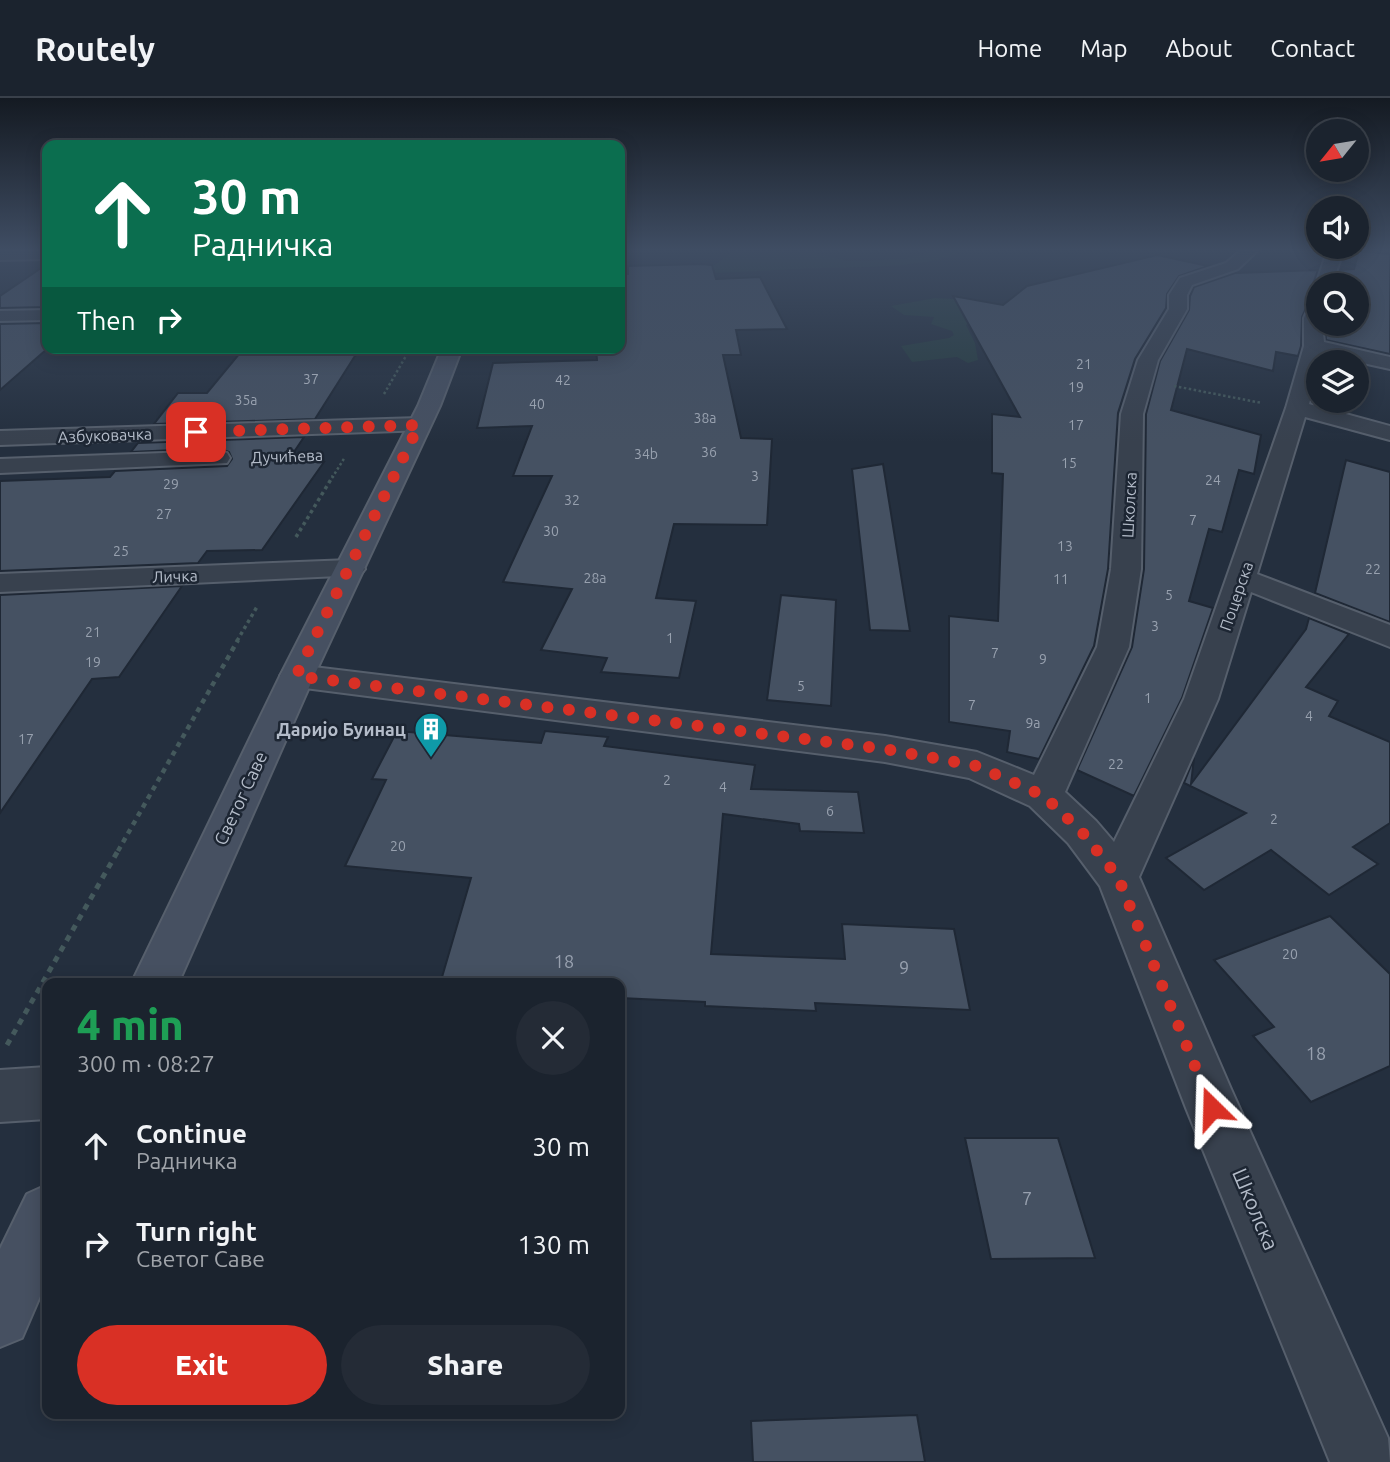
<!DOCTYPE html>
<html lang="en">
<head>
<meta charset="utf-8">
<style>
	:root { --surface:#1b232e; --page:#242b36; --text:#f1f3f6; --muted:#a0a4aa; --line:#39404a; --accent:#d93025 }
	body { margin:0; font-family:Ubuntu,sans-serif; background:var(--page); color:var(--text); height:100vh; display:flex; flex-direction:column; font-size:26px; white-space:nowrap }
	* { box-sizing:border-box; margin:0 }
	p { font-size:23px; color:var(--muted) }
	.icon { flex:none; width:38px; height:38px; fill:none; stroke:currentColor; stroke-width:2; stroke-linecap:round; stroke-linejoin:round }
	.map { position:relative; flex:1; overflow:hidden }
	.sheet { position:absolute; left:42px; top:880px; width:583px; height:441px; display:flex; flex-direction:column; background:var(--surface); border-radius:14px; box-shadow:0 4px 18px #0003,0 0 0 2px var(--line) }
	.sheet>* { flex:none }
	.hud { position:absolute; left:42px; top:42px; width:583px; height:214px; border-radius:14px; box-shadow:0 4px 18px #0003,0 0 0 2px var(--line); background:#0b6e4f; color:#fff; overflow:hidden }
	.needle { width:46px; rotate:240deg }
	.tools { position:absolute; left:1306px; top:21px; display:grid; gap:14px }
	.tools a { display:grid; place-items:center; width:63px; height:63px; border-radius:50%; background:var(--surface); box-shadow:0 4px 18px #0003,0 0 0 2px var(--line); font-size:35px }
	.pin { position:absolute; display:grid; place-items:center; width:60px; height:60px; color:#fff; margin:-30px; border-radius:14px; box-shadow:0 4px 10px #0006 }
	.me { position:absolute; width:77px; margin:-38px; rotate:338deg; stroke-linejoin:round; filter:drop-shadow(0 0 5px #0008) }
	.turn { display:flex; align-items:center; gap:24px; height:147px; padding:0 35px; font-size:32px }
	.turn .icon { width:91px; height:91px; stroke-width:2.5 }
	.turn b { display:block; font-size:49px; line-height:60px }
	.then { display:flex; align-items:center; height:66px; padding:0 35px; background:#0003; gap:14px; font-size:26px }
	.round { display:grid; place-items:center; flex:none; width:74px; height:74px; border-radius:37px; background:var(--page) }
	.overview { display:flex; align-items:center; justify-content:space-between; height:119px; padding:0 35px }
	h1 { font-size:42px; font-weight:800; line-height:52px; color:#1e9e55 }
	.action { display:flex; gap:14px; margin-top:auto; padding:14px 35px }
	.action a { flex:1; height:80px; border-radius:42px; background:var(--accent); color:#fff; font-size:28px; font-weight:800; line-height:80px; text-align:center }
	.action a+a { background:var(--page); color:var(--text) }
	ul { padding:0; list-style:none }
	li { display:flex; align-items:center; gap:21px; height:98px; padding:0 35px }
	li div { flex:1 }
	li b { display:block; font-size:26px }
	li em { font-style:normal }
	header { display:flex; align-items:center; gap:42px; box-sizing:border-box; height:98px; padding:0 35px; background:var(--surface); border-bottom:2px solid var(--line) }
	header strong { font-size:33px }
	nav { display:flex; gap:38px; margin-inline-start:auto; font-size:24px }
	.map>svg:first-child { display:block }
	.green { fill:#263c3f }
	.building { fill:#455162; stroke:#1f2835; stroke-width:2 }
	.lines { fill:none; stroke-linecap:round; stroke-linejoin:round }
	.street-casing { stroke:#565f6c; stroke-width:4 }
	.secondary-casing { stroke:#565f6c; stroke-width:4 }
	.path-far4 { stroke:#44595c; stroke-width:2; stroke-dasharray:2.5 2.5; stroke-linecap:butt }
	.path-far3 { stroke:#44595c; stroke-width:2.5; stroke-dasharray:2.5 2.5; stroke-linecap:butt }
	.path-far2 { stroke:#44595c; stroke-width:3.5; stroke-dasharray:3.5 3.5; stroke-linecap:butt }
	.path-far1 { stroke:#44595c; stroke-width:4.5; stroke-dasharray:5 5; stroke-linecap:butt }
	.path { stroke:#44595c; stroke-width:5; stroke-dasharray:6 6; stroke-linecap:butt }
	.street { fill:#38414e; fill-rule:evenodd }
	.secondary { fill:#465061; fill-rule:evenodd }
	.route { stroke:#d93025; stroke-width:12; stroke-dasharray:0 21.6 }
	.labels { text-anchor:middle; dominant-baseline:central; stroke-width:5; stroke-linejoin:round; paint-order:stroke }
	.number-label { font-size:14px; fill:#98a1af }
	.far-street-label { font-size:16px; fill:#b4bcc9; stroke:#1d2633 }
	.poi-label { font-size:18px; font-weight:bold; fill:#b4bcc9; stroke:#1d2633; text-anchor:end }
	.street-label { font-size:18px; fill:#b4bcc9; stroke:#1d2633 }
	.near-number-label { font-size:18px; fill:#98a1af }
	.near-street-label { font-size:21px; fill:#b4bcc9; stroke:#1d2633 }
</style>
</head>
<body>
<header>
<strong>Routely</strong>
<nav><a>Home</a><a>Map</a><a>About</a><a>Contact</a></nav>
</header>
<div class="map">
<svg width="1390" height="1364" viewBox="0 0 1390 1364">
	<rect width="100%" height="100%" fill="#242f3e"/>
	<!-- green -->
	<g class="green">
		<path d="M 734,153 L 806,153 L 848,163 L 904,161 L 933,153 L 963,153 C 931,170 861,169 823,170 C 782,171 741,175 700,175 C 714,169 721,161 734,153 Z"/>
		<path d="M 935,200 L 955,201 L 972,223 L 966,227 L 975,245 L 978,262 L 968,265 L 957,259 L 912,264 L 901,248 L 949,240 L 954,237 L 952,233 L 931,226 L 934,219 L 904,217 L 891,208 Z"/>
	</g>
	<!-- building -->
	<g class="building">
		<path d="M 1359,153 L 1390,156 L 1390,256 L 1326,242 L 1325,226 L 1356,226 L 1356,187 L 1335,187 L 1340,172 L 1354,171 Z"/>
		<path d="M 1157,157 L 1208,168 L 1179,178 L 1167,196 L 1166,210 L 1135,261 L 1118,315 L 1108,471 L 1094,548 L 1039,661 L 1007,654 L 1010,633 L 949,624 L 949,518 L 998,523 L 1003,376 L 992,375 L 992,316 L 1020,319 L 953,198 L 1003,207 L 1027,188 Z"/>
		<path d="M 47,166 L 47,209 L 0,210 L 0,198 Z"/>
		<path d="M 701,166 L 712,167 L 716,181 L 760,179 L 787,231 L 736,232 L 741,257 L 723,257 L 741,340 L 772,341 L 767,427 L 674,426 L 656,500 L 696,503 L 679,580 L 601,574 L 607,560 L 541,552 L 572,491 L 503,484 L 552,378 L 513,378 L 532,328 L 477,330 L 493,265 L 597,262 L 596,250 L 620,250 L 620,176 L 628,176 L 628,168 Z"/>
		<path d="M 1318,172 L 1313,186 L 1318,198 L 1310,201 L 1302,219 L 1301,248 L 1298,258 L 1276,254 L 1273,273 L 1187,251 L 1171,312 L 1261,337 L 1254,376 L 1239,372 L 1222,434 L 1209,431 L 1189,503 L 1213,510 L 1182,600 L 1134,698 L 1077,672 L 1132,549 L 1144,471 L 1146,316 L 1160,263 L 1189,212 L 1190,198 L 1194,189 L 1235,175 Z"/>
		<path d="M 47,225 L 47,251 L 0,292 L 0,226 Z"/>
		<path d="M 244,250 L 360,250 L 315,321 L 154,326 L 178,295 L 207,295 Z"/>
		<path d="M 304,339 L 288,363 L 324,364 L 262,452 L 207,453 L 198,465 L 0,473 L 0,383 L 110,379 L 115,373 L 227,368 L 232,361 L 229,354 L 218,350 L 131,354 L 138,345 Z"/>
		<path d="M 1346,362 L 1390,374 L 1390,524 L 1315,495 Z"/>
		<path d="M 883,366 L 910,533 L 870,532 L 852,371 Z"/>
		<path d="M 182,488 L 119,579 L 92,581 L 0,715 L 0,497 Z"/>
		<path d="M 781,497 L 836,502 L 831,608 L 767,602 Z"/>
		<path d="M 1309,520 L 1349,536 L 1306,589 L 1338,603 L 1329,618 L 1390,644 L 1390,725 L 1353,749 L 1378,766 L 1329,797 L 1271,752 L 1204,792 L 1166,760 L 1246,715 L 1184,685 L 1194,660 L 1191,686 L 1306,531 Z"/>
		<path d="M 397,633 L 541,645 L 545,633 L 608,639 L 604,648 L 755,667 L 751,691 L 858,694 L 864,735 L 800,733 L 799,726 L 723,716 L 711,856 L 845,861 L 842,826 L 954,831 L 970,912 L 815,905 L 816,913 L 705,908 L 705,904 L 620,900 L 620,886 L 440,886 L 471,780 L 345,768 L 386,682 L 372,681 Z"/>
		<path d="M 1330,818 L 1390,876 L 1390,968 L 1311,1004 L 1253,938 L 1274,929 L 1214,862 Z"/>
		<path d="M 965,1040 L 1058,1040 L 1095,1160 L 991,1161 Z"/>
		<path d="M 917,1317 L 925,1364 L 753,1364 L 751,1323 Z"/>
	</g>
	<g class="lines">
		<defs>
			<g id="street">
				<path d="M 0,153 L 47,153 L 47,161 L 0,162 Z"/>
				<path d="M 1240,153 L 1257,153 L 1238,171 L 1192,187 L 1187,197 L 1187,211 L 1158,262 L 1143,316 L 1141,471 L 1129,549 L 1065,694 L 1096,723 L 1114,744 L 1184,601 L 1286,310 L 1304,248 L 1304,220 L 1312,202 L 1318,201 L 1318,226 L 1322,226 L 1324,244 L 1390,259 L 1390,271 L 1322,256 L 1309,306 L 1390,328 L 1390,342 L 1305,319 L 1257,476 L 1390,527 L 1390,549 L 1251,494 L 1218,601 L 1139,779 L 1231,991 L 1388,1340 L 1390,1364 L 1330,1364 L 1186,1010 L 1100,788 L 1068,745 L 1030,708 L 969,680 L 885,664 L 297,589 L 285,586 L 280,578 L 285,570 L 297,567 L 885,638 L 977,654 L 1034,677 L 1097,549 L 1111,471 L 1121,316 L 1138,262 L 1169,211 L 1169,197 L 1180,180 L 1226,165 Z"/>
				<path d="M 1327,153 L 1343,153 L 1332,187 L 1318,187 L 1318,190 L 1316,187 Z"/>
				<path d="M 47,212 L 47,222 L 0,223 L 0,213 Z"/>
				<path d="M 419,320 L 427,322 L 430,327 L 427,332 L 0,347 L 0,333 Z"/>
				<path d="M 218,353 L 227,355 L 230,360 L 227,365 L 0,375 L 0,361 Z"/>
				<path d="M 350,462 L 360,465 L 365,471 L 360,477 L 0,494 L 0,476 Z"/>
				<path d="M 47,969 L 47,1021 L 0,1024 L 0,972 Z"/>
			</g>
			<g id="secondary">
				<path d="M 442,250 L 462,250 L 440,308 L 314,578 L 178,886 L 131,886 L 280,578 L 418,308 Z"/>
				<path d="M 47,1087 L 47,1182 L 22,1240 L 0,1249 L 0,1151 L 27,1096 Z"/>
			</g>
		</defs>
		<!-- street casing -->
		<use href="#street" class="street-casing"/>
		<!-- secondary casing -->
		<use href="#secondary" class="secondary-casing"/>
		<!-- path-far4 -->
		<path class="path-far4" d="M 409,253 L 411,250"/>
		<!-- path-far3 -->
		<g class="path-far3">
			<path d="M 1174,288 L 1262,305"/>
			<path d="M 384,296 L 410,251"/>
			<path d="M 332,380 L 345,359"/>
		</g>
		<!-- path-far2 -->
		<g class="path-far2">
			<path d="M 296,439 L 333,378"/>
			<path d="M 237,543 L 258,507"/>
		</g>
		<!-- path-far1 -->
		<path class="path-far1" d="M 118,753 L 238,542"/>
		<!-- path -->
		<path class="path" d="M 7,947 L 119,751"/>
		<!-- street -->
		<use href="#street" class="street"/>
		<!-- secondary -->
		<use href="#secondary" class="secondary"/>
	</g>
	<!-- sky -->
	<linearGradient id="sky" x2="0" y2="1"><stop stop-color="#141a22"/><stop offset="0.44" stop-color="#3f4d63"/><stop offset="1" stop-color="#3f4d63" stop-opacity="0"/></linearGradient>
	<rect width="1390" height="344" fill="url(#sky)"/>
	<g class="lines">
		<!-- route -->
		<path class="route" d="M 196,334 L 419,327 L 296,578 L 885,651 L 977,668 L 1044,698 L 1082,734 L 1118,779 L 1212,1010"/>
	</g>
	<!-- icons -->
	<defs>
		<symbol id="building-pin" viewBox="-11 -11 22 30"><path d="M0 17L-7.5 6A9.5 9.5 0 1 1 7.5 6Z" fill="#0f9aa8" stroke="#1d2633"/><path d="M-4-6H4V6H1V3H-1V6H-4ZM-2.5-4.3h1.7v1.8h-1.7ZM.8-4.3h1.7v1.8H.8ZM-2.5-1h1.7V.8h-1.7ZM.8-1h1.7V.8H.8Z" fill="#fff"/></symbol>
	</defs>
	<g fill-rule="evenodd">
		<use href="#building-pin" x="412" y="612" width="38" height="52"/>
	</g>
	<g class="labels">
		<!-- number labels -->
		<g class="number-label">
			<text x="1084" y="266">21</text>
			<text x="311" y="281">37</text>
			<text x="563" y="282">42</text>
			<text x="1076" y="289">19</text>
			<text x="246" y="302">35a</text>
			<text x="537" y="306">40</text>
			<text x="705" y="320">38a</text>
			<text x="1076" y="327">17</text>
			<text x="709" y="354">36</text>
			<text x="646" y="356">34b</text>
			<text x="1069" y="365">15</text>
			<text x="755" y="378">3</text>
			<text x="1213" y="382">24</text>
			<text x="171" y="386">29</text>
			<text x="572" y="402">32</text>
			<text x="164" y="416">27</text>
			<text x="1193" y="422">7</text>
			<text x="551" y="433">30</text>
			<text x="1065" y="448">13</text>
			<text x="121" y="453">25</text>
			<text x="1373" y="471">22</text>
			<text x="595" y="480">28a</text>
			<text x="1061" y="481">11</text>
			<text x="1169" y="497">5</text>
			<text x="1155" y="528">3</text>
			<text x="93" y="534">21</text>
			<text x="670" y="540">1</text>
			<text x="995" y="555">7</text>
			<text x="1043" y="561">9</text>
			<text x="93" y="564">19</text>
			<text x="801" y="588">5</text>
			<text x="1148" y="600">1</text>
			<text x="972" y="607">7</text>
			<text x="1309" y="618">4</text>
			<text x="1033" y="625">9a</text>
			<text x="26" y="641">17</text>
			<text x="1116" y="666">22</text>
			<text x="667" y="682">2</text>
			<text x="723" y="689">4</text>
			<text x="830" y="713">6</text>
			<text x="1274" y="721">2</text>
			<text x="398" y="748">20</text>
			<text x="1290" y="856">20</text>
		</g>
		<!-- far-street labels -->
		<g class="far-street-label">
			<text transform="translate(105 337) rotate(-2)">Азбуковачка</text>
			<text transform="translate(287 358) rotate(-2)">Дучићева</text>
			<text transform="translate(1129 407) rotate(-87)">Школска</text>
			<text transform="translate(175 478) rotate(-2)">Личка</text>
			<text transform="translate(1236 498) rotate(-71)">Поцерска</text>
		</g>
		<!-- poi labels -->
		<g class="poi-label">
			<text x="406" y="631">Даријо Буинац</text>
		</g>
		<!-- street labels -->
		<g class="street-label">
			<text transform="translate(240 700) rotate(-65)">Светог Саве</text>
		</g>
		<!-- near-number labels -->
		<g class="near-number-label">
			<text x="564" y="863">18</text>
			<text x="904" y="869">9</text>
			<text x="1316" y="955">18</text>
			<text x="1027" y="1100">7</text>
		</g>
		<!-- near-street labels -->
		<g class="near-street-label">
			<text transform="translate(1256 1111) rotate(67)">Школска</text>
		</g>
	</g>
</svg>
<div class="tools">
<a><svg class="needle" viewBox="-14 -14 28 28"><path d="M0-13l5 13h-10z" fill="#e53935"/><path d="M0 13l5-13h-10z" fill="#a0a4aa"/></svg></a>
<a><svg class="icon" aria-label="sound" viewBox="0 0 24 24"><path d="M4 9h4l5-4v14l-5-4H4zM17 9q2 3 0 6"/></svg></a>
<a><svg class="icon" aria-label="search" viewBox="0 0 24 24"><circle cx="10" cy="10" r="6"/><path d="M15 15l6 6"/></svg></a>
<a><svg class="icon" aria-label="layers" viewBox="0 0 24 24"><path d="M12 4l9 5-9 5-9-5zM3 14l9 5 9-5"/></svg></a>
</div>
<div class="pin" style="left:196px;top:334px;background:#d93025"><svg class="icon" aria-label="arrive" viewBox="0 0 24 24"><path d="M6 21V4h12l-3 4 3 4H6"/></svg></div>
<svg class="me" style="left:1212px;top:1010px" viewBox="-20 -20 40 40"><path d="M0-17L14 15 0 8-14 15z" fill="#d93025" stroke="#fff" stroke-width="4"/></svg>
<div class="hud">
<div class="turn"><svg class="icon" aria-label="ahead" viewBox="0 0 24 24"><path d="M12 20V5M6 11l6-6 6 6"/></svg><div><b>30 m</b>Радничка</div></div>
<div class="then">Then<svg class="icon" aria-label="right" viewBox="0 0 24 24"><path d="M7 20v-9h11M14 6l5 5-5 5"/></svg></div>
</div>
<section class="sheet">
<div class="overview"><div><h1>4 min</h1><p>300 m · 08:27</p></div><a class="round"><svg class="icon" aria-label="close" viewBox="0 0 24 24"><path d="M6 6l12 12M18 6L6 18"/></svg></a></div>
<ul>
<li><svg class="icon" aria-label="ahead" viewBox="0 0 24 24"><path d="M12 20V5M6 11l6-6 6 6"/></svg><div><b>Continue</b><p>Радничка</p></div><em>30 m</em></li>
<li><svg class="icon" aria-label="right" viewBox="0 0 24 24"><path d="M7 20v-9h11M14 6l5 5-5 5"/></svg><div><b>Turn right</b><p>Светог Саве</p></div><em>130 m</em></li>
</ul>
<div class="action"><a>Exit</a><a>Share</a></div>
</section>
</div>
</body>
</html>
